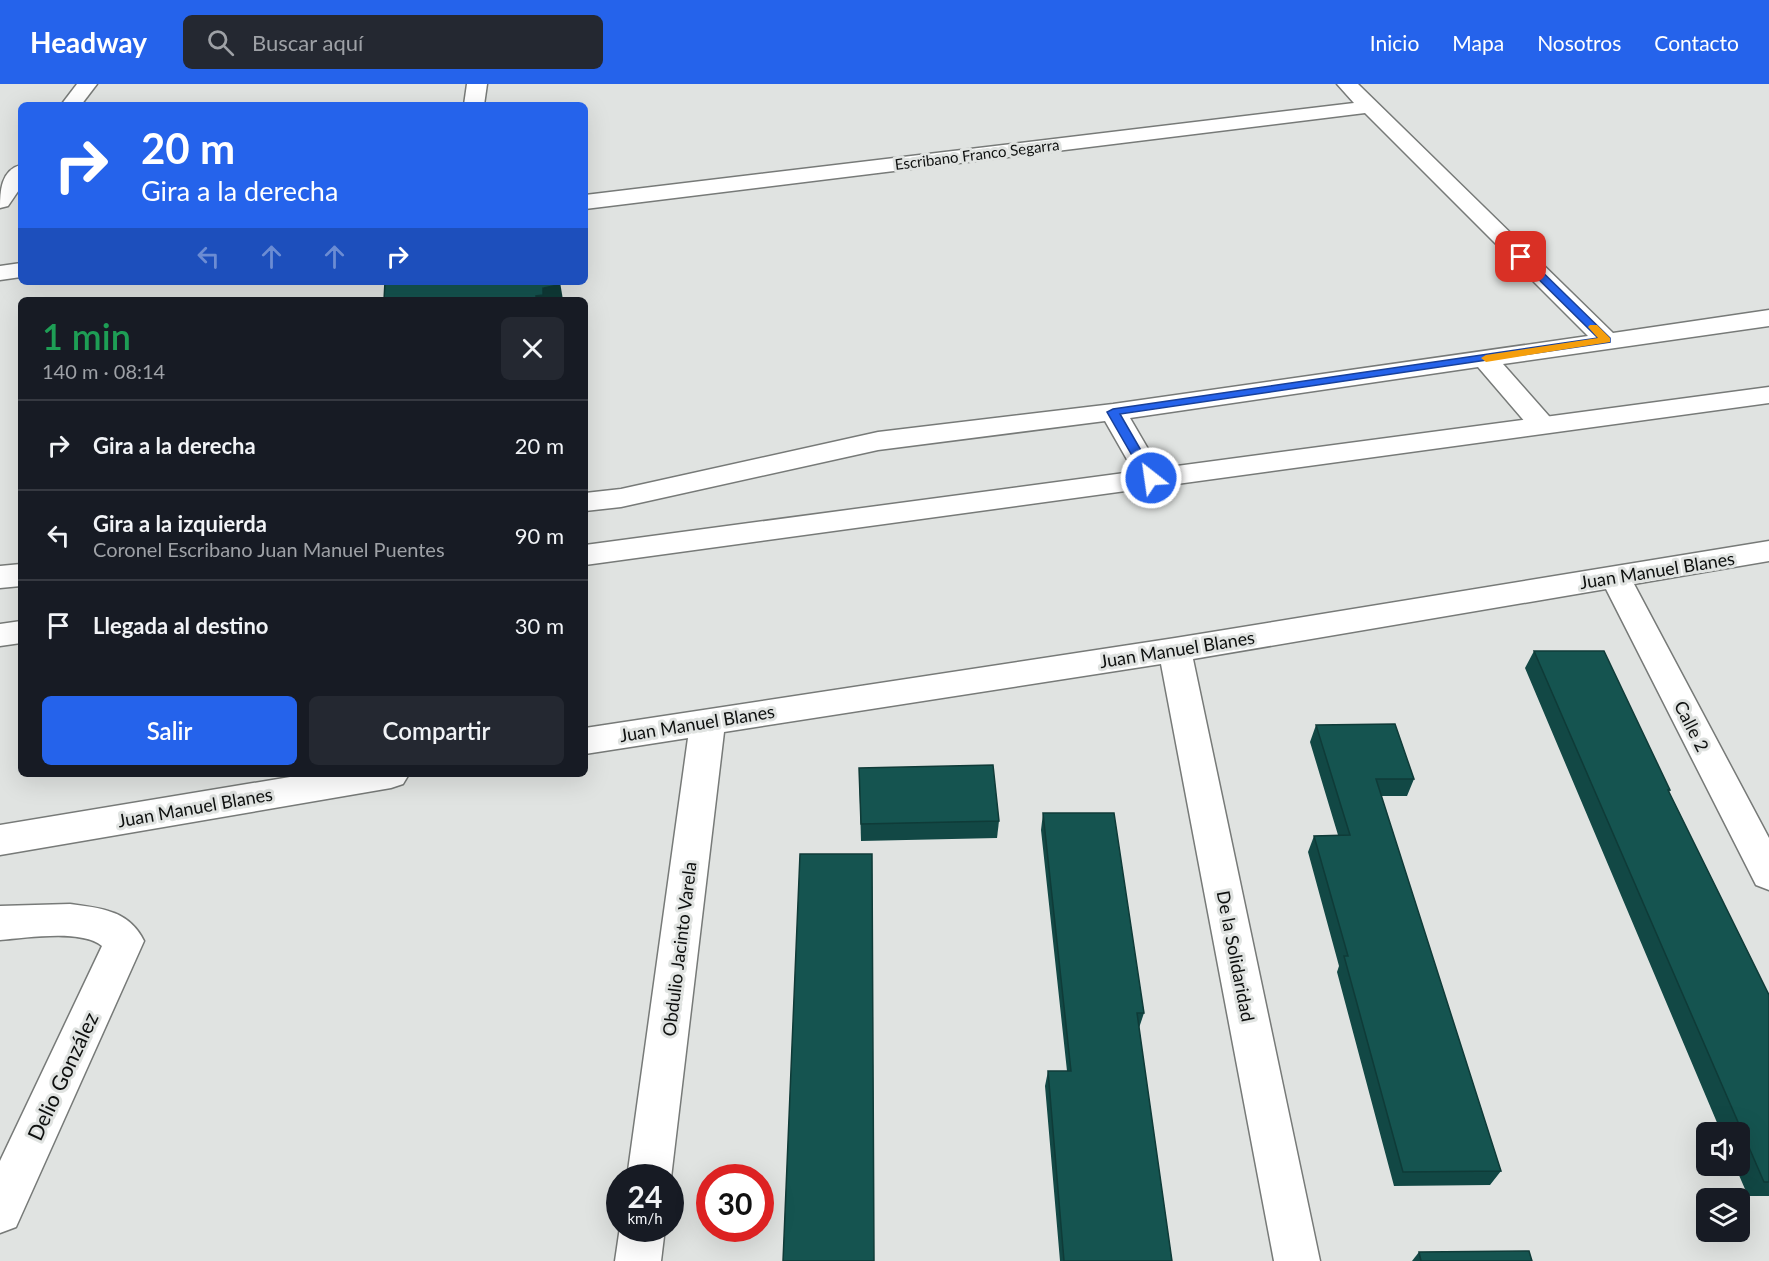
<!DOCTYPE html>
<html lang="es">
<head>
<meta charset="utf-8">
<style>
	:root { --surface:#171b24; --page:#242831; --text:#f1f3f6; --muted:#9ea1a6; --line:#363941; --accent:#2563eb }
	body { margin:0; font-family:Lato,sans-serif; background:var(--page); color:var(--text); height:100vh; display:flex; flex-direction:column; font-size:22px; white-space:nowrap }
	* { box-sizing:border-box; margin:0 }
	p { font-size:20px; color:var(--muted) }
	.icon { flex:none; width:33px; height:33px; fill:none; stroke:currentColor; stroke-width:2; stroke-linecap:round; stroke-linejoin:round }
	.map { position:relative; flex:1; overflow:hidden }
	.side { position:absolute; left:18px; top:213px; width:570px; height:480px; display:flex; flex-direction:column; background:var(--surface); border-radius:9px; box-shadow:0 6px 24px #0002 }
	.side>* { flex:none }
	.top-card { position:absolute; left:18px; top:18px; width:570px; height:183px; border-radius:9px; box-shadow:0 6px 24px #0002; background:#2563eb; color:#fff; overflow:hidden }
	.controls { position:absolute; left:1696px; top:1038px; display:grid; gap:12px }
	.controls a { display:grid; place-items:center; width:54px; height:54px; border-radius:9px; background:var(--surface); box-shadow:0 6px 24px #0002; font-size:30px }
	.speed { position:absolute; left:606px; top:1080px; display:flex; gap:12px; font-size:30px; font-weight:700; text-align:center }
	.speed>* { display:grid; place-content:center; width:78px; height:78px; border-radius:50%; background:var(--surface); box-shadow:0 6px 24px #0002; line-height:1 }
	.speed small { font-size:15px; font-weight:400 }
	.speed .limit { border:9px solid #d22; background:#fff; color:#111 }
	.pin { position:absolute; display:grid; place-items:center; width:51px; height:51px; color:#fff; margin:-26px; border-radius:12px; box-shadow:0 3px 9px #0006 }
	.me { position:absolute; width:66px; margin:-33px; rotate:330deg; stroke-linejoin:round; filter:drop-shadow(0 0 4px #0008) }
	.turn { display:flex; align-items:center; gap:21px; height:126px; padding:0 24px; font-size:27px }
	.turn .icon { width:78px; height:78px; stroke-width:2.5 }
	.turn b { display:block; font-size:42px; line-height:51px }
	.lanes { display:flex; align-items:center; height:57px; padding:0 24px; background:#0003; justify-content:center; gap:30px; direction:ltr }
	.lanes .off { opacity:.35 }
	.round { display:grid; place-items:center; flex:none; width:63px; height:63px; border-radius:9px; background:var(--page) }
	.head { display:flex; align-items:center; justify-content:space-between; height:102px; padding:0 24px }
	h1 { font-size:36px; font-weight:600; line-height:45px; color:#1e9e55 }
	.button { display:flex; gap:12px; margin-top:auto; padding:12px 24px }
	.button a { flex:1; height:69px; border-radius:9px; background:var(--accent); color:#fff; font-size:24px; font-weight:600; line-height:69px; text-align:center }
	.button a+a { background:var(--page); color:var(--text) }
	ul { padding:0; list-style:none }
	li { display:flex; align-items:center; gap:18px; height:90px; padding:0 24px; border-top:2px solid var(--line) }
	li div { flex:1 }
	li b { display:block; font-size:22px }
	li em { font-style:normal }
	header { display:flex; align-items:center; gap:36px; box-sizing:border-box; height:84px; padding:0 30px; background:var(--accent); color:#fff }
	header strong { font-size:28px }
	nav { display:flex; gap:33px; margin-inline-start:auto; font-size:21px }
	.search { width:420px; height:54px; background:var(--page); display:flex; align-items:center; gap:15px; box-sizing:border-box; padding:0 21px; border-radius:9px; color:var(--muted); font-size:22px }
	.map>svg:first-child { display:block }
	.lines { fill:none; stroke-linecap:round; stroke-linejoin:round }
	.minor-casing { stroke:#777a78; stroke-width:3 }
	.highway-casing { stroke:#777a78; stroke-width:3 }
	.minor { fill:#fff; fill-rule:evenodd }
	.highway { fill:#fff; fill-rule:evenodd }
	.wall { fill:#124845 }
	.shaded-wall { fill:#0f3b38 }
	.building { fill:#155450; stroke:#0f3b38; stroke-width:1.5 }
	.route { fill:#2563eb; stroke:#184099; stroke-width:1.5 }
	.slow { fill:#f59e0b }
	.labels { text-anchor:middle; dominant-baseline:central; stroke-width:6; stroke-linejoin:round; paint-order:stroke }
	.far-street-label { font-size:15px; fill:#0e100f; stroke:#e0e3e1 }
	.street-label { font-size:18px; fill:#0e100f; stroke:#e0e3e1 }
	.near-street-label { font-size:21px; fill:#0e100f; stroke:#e0e3e1 }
</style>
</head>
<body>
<header>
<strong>Headway</strong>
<div class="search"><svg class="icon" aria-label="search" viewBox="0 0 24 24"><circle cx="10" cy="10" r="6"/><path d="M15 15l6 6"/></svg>Buscar aquí</div>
<nav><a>Inicio</a><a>Mapa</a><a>Nosotros</a><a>Contacto</a></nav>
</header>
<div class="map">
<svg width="1769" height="1177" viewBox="0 0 1769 1177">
	<rect width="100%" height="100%" fill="#e0e3e1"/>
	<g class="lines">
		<defs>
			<g id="minor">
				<path d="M 77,0 L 97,0 L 81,21 L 61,21 Z"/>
				<path d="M 467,0 L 487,0 L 484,21 L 464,21 Z"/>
				<path d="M 1337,0 L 1358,0 L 1613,249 L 1769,226 L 1769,242 L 1503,280 L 1556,340 L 1552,346 L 1542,348 L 1532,346 L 1478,283 L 1130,334 L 1165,394 L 1161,400 L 1151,403 L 1141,400 L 1105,337 L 878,366 L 621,423 L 585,427 L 585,409 L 621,405 L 878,348 L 1113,320 L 1588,252 L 1365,29 L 585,125 L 585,111 L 1354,19 Z"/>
				<path d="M 21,81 L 21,103 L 8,122 L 0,124 C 0,107 1,86 21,81 Z"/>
				<path d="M 21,179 L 21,193 L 0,196 L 0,182 Z"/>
				<path d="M 1769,457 L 1769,477 L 1634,500 L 1769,754 L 1769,806 L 1756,801 L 1606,505 L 1193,575 L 1320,1177 L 1274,1177 L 1161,580 L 724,648 L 671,1094 L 627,1094 L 688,654 L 585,670 L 585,644 L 1175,554 Z"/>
				<path d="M 21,480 L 21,502 L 0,504 L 0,482 Z"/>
				<path d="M 308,690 L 409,690 L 403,700 L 391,704 L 0,771 L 0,741 Z"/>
				<path d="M 70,820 C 100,824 129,826 144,857 L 16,1143 L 0,1149 L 0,1077 L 102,862 C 82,845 26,854 0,856 L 0,822 Z"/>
				<path d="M 620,1143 L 665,1144 L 661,1177 L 615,1177 Z"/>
			</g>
			<g id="highway">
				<path d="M 1769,303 L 1769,319 L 585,481 L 585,461 Z"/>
				<path d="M 21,537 L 21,559 L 0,562 L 0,540 Z"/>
			</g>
		</defs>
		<!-- minor casing -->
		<use href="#minor" class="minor-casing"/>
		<!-- highway casing -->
		<use href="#highway" class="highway-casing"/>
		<!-- minor -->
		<use href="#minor" class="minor"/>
		<!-- highway -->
		<use href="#highway" class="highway"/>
	</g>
	<!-- wall -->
	<g class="wall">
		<path d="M 1534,567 L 1670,706 L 1669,708 L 1769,911 L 1769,1112 L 1748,1112 L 1735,1082 L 1740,1082 L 1740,1048 L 1721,1048 L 1525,584 Z"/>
		<path d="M 1316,641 L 1414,695 L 1407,712 L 1381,712 L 1501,1087 L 1490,1101 L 1394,1102 L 1337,888 L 1339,882 L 1308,768 L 1314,752 L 1338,751 L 1310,658 Z"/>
		<path d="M 859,684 L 999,737 L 997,754 L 861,757 Z"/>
		<path d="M 1043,729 L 1144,929 L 1139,944 L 1172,1177 L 1060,1177 L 1045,1002 L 1048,987 L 1067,987 L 1041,746 Z"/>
		<path d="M 1419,1168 L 1532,1177 L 1412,1177 Z"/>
	</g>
	<!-- shaded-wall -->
	<path class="shaded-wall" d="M 558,198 L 560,198 L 563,216 L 536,216 L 536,212 L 543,204 Z"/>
	<!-- building -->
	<g class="building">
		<path d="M 385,198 L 558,198 L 558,201 L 543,204 L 543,211 L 536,212 L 536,216 L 384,216 Z"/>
		<path d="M 1534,567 L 1604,567 L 1670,706 L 1668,706 L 1769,911 L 1769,1098 L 1764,1098 Z"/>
		<path d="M 1395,640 L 1414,695 L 1376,695 L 1501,1087 L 1403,1088 L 1344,872 L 1348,872 L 1314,752 L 1350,751 L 1316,641 Z"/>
		<path d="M 993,681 L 999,737 L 861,740 L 859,684 Z"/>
		<path d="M 1043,729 L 1114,729 L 1144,929 L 1137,929 L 1172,1177 L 1064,1177 L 1048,987 L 1071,987 Z"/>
		<path d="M 800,770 L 872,770 L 874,1177 L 783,1177 Z"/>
		<path d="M 1529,1167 L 1532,1177 L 1421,1177 L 1419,1168 Z"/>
	</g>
	<!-- route -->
	<path class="route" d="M 1518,171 L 1525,171 L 1610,254 L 1610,258 L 1120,330 L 1157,394 L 1151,398 L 1145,394 L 1107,328 L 1113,325 L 1598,254 L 1518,175 Z"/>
	<!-- slow -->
	<path class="slow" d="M 1590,241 L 1597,241 L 1610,254 L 1610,258 L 1486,278 L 1481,274 L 1486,271 L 1598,254 L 1588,243 Z"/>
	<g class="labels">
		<!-- far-street labels -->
		<g class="far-street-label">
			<text transform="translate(977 70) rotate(-7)">Escribano Franco Segarra</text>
		</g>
		<!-- street labels -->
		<g class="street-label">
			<text transform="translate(1657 486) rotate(-9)">Juan Manuel Blanes</text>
			<text transform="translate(1177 565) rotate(-9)">Juan Manuel Blanes</text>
			<text transform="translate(697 639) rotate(-9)">Juan Manuel Blanes</text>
			<text transform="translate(1692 642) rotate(63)">Calle 2</text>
			<text transform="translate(195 723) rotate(-10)">Juan Manuel Blanes</text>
			<text transform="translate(679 865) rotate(-83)">Obdulio Jacinto Varela</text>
			<text transform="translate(1236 872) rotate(79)">De la Solidaridad</text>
		</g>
		<!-- near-street labels -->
		<g class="near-street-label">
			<text transform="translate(62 992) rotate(-65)">Delio González</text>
		</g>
	</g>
</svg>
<div class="controls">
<a><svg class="icon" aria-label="sound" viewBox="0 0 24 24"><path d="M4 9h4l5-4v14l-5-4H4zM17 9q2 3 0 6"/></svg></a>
<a><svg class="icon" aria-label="layers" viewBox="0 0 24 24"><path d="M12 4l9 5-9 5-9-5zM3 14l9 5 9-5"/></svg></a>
</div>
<div class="speed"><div>24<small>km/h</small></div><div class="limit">30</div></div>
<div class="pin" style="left:1521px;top:173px;background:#d93025"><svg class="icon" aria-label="arrive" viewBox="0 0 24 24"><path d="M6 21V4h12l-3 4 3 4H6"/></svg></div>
<svg class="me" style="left:1151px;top:394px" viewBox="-20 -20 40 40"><circle r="17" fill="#2563eb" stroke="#fff" stroke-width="3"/><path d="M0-11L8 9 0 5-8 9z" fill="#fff"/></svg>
<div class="top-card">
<div class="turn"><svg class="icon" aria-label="right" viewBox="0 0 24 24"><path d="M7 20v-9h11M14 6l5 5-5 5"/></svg><div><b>20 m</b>Gira a la derecha</div></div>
<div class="lanes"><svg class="icon off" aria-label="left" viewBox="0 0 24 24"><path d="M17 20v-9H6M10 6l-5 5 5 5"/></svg><svg class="icon off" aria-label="ahead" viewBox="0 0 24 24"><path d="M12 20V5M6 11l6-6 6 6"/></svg><svg class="icon off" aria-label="ahead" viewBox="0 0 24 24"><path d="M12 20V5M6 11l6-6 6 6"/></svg><svg class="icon" aria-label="right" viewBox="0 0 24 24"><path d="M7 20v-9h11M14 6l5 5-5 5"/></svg></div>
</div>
<section class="side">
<div class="head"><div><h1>1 min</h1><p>140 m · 08:14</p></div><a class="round"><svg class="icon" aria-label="close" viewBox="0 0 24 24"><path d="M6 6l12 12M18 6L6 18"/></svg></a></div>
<ul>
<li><svg class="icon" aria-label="right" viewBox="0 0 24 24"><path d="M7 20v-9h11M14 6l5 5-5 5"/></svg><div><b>Gira a la derecha</b></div><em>20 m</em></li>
<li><svg class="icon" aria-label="left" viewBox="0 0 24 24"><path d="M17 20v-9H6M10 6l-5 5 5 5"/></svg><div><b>Gira a la izquierda</b><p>Coronel Escribano Juan Manuel Puentes</p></div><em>90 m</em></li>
<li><svg class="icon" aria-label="arrive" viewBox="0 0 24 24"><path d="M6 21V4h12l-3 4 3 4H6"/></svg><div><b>Llegada al destino</b></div><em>30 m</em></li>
</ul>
<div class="button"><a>Salir</a><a>Compartir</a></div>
</section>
</div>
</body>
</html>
